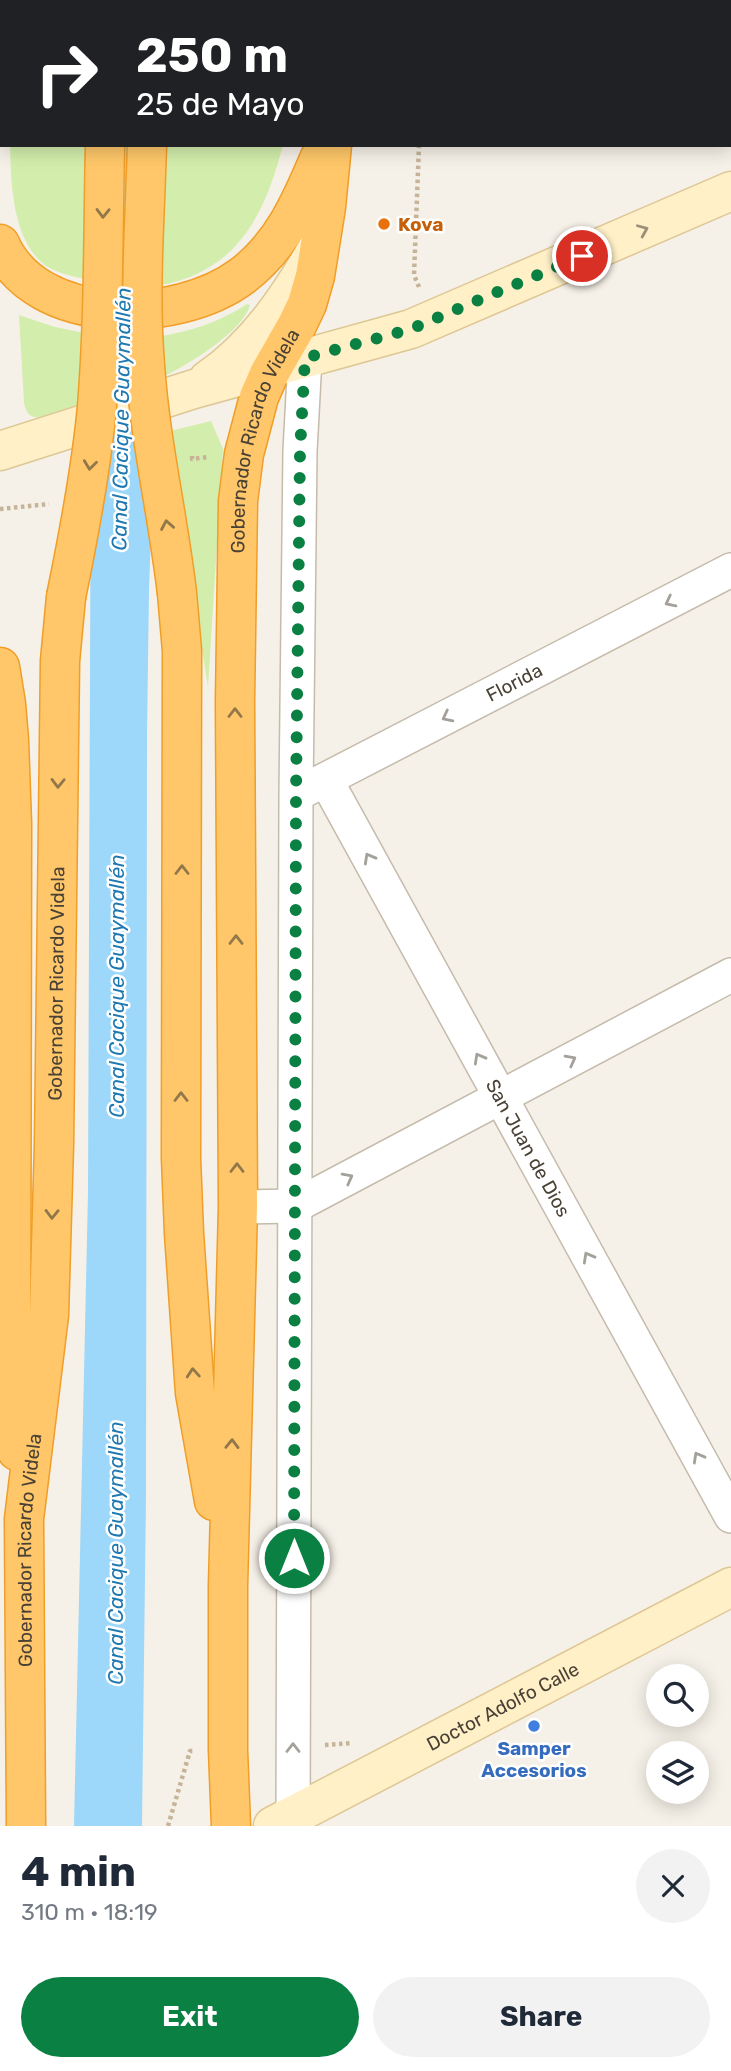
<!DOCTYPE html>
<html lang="en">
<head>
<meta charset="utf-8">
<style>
	:root { --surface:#fff; --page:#f2f2f3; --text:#1f2937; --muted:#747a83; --accent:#0b8043 }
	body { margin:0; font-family:Rubik,sans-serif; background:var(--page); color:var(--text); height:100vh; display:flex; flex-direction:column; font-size:26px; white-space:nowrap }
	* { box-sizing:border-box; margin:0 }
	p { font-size:23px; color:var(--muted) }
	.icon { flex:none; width:38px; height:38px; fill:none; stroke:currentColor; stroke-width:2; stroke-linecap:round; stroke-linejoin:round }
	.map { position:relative; height:1826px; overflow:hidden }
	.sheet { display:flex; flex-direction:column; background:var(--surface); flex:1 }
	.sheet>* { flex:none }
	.banner { position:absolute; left:0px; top:0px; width:732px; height:147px; box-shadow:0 4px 18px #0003; background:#202124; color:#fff; overflow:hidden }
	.buttons { position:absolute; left:646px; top:1664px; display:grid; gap:14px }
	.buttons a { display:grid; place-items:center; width:63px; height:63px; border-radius:50%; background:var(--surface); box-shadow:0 4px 18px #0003; font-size:35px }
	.pin { position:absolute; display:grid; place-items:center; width:60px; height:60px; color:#fff; margin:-30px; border:4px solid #fff; border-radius:50%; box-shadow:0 2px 7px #0007 }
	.me { position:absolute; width:77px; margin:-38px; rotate:0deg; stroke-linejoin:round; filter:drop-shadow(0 0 5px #0008) }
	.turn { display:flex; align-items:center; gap:24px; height:147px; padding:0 21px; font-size:32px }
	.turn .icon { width:91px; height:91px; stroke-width:2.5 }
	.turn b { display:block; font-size:49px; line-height:60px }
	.round { display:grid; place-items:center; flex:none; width:74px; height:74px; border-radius:37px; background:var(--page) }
	.headline { display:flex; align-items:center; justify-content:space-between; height:119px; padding:0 21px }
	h1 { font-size:42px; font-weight:700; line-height:52px }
	.cta { display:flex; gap:14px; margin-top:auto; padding:14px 21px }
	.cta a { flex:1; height:80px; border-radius:42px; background:var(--accent); color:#fff; font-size:28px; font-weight:700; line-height:80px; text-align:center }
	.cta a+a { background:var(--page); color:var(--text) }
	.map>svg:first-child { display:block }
	.green { fill:#d3eeac }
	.water { fill:#9dd7f9 }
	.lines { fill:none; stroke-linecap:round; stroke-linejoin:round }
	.street-casing { stroke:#c5bbac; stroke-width:36 }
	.secondary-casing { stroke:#dec794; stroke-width:41 }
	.highway-casing { stroke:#f09e28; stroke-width:41 }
	.path { stroke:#c6b498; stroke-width:4.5; stroke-dasharray:3.5 3.5; stroke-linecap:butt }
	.street { stroke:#fff; stroke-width:33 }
	.secondary { stroke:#fff0c8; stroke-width:38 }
	.highway { stroke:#ffc769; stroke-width:38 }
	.highway-bridge-casing { stroke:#f09e28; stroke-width:41; stroke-linecap:butt }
	.highway-bridge { stroke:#ffc769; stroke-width:38 }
	.oneway { stroke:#92774a }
	.oneway2 { stroke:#9b9077 }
	.oneway3 { stroke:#a4a09a }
	.route { stroke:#0b8043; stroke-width:12; stroke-dasharray:0 21.6 }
	.food-dot { fill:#e8710a; stroke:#fff; stroke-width:2.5 }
	.shop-dot { fill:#3f7fe0; stroke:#fff; stroke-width:2.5 }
	.labels { text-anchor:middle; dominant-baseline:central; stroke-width:5; stroke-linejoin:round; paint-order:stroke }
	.food-label { font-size:19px; font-weight:bold; fill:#c56008; stroke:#fff; text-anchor:start }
	.street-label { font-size:19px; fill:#4a4135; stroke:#fff }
	.shop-label { font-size:19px; font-weight:bold; fill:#366cbe; stroke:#fff }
	.water-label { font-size:21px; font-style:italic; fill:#1f79b1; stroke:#fff }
</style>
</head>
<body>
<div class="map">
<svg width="731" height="1826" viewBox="0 0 731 1826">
	<rect width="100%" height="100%" fill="#f6f1e8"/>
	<!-- green -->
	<g class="green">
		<path d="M 10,145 L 92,145 L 90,280 C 76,277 60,274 48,267 C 12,244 11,183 10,145 Z"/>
		<path d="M 160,145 L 283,145 C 264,217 237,272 157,286 Z"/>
		<path d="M 247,304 L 250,305 C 243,332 187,365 163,377 L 157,337 C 191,331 218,323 247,304 Z"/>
		<path d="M 19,315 L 55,327 L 89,334 L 90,401 L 40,417 C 30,419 26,412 24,403 Z"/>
		<path d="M 211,421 L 223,449 L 208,687 L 171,453 L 170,431 Z"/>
	</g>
	<!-- water -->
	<path class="water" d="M 92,145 L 160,145 L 156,401 L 149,589 L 147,736 L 146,1494 L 142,1826 L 74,1826 L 88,1192 Z"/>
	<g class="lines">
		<defs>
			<g id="street">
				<path id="s1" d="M 326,780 L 731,1516"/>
				<path id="s2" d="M 307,789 L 731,570"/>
				<path d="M 238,1207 L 295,1206 L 731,975"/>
				<path d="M 293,1826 L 296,795 L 300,451 L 305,358"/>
			</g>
			<g id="secondary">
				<path d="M 208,380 C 256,347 290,297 318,247"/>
				<path d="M 0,451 L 194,389 L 411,329 L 731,191"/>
				<path id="s3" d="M 273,1826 L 731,1587"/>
			</g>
			<g id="highway">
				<path d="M 108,2 L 109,0"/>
				<path d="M 150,2 L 150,0"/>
				<path d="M 346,2 L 346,0"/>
				<path d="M 0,244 C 37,328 178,324 242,276 C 282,246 301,202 320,157"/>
				<path d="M 177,593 L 182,651 L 181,1158 L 184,1233 L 195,1393 L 214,1501"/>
				<path d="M 0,667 L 6,704 L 9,740 L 12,824 L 11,1388 L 17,1451"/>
				<path id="s4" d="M 26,1826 L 24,1519 L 49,1315 L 54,1145 L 60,661 L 66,597"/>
				<path id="s5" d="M 231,1826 L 228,1750 L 228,1586 L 238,1207 L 235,701 L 238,501 L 244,454 L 259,397 L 269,374 L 297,325 L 307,304 L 315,276 L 326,207 L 332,145"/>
			</g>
		</defs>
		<!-- street casing -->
		<use href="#street" class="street-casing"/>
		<!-- secondary casing -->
		<use href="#secondary" class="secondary-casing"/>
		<!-- highway casing -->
		<use href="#highway" class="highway-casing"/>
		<!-- path -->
		<g class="path">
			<path d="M 25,0 L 25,2"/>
			<path d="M 294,2 L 295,0"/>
			<path d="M 425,2 L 425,0"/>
			<path d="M 419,287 L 414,275 L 419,145"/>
			<path d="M 192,456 L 192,459 L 208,457"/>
			<path d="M 0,509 L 49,504"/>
			<path d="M 325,1745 L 352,1743"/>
			<path d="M 168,1826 L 190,1751 L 194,1751"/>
		</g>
		<!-- street -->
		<use href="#street" class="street"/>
		<!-- secondary -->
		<use href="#secondary" class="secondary"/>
		<!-- highway -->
		<use href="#highway" class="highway"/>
		<defs>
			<g id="highway-bridge">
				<path d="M 147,145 C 145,218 139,292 145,365 C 150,441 168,516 177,593"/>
				<path d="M 66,597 C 79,534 91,471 97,407 C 104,320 103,232 105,145"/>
			</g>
		</defs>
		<!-- highway-bridge casing -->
		<use href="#highway-bridge" class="highway-bridge-casing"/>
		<!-- highway-bridge -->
		<use href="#highway-bridge" class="highway-bridge"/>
	</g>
	<!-- one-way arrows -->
	<defs><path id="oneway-chevron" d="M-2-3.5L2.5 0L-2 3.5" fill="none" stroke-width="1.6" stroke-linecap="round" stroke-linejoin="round" transform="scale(1.75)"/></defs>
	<g class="oneway">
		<use href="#oneway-chevron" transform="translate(103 213) rotate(91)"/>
		<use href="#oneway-chevron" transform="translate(90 465) rotate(97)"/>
		<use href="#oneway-chevron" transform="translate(167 525) rotate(-100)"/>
		<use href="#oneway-chevron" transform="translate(235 713) rotate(-90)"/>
		<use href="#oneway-chevron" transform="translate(58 783) rotate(91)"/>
		<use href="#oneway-chevron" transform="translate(182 870) rotate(-90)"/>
		<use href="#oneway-chevron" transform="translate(236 940) rotate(-90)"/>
		<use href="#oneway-chevron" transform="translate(181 1097) rotate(-90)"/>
		<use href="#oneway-chevron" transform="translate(237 1168) rotate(-90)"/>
		<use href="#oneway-chevron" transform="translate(52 1214) rotate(91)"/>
		<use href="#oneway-chevron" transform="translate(193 1373) rotate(-94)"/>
		<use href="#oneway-chevron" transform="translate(232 1444) rotate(-89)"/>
	</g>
	<use class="oneway2" href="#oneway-chevron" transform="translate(643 230) rotate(-23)"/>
	<g class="oneway3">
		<use href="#oneway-chevron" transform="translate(670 602) rotate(153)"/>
		<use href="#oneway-chevron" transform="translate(447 717) rotate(153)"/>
		<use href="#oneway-chevron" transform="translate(369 858) rotate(-119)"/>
		<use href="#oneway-chevron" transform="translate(479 1058) rotate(-119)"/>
		<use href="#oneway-chevron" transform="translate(571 1060) rotate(-28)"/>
		<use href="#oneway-chevron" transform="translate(348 1178) rotate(-28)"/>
		<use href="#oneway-chevron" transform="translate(588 1257) rotate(-119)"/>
		<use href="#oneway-chevron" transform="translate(698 1457) rotate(-119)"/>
		<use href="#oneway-chevron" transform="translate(293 1748) rotate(-90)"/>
	</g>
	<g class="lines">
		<!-- route -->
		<path class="route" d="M 294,1558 L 296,795 L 300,451 L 305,358 L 411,329 L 582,256"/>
	</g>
	<!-- markers -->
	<circle class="food-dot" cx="384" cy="224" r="7"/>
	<circle class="shop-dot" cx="534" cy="1726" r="7"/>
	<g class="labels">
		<!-- food labels -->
		<g class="food-label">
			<text x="398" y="224">Kova</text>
		</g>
		<!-- street labels -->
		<g class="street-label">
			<text stroke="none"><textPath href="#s5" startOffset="1390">Gobernador Ricardo Videla</textPath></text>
			<text stroke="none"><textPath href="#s2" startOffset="233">Florida</textPath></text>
			<text stroke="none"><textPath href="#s4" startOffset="844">Gobernador Ricardo Videla</textPath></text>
			<text stroke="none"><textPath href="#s1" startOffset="420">San Juan de Dios</textPath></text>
			<text stroke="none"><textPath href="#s4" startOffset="276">Gobernador Ricardo Videla</textPath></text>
			<text stroke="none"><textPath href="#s3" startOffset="259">Doctor Adolfo Calle</textPath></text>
		</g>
		<!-- shop labels -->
		<g class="shop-label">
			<text x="534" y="1748">Samper<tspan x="534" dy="22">Accesorios</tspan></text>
		</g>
		<!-- water labels -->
		<g class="water-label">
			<text transform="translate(121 419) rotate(-89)">Canal Cacique Guaymallén</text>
			<text transform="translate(116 986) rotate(-90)">Canal Cacique Guaymallén</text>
			<text transform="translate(115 1553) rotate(-90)">Canal Cacique Guaymallén</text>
		</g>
	</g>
</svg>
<div class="buttons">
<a><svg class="icon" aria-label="search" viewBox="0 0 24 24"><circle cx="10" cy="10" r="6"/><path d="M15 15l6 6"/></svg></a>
<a><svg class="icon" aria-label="layers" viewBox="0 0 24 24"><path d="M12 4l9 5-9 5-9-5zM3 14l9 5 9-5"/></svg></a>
</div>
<div class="pin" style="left:582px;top:256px;background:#d93025"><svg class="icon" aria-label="arrive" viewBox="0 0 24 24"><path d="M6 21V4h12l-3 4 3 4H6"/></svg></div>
<svg class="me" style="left:294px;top:1558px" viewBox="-20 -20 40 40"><circle r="17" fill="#0b8043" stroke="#fff" stroke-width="3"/><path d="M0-11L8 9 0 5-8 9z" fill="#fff"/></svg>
<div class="banner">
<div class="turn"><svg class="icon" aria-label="right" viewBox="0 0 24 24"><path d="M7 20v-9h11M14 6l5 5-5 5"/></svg><div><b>250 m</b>25 de Mayo</div></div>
</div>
</div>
<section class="sheet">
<div class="headline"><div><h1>4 min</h1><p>310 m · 18:19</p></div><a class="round"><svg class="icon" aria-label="close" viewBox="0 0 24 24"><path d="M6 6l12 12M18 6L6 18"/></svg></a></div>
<div class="cta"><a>Exit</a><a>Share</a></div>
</section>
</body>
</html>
